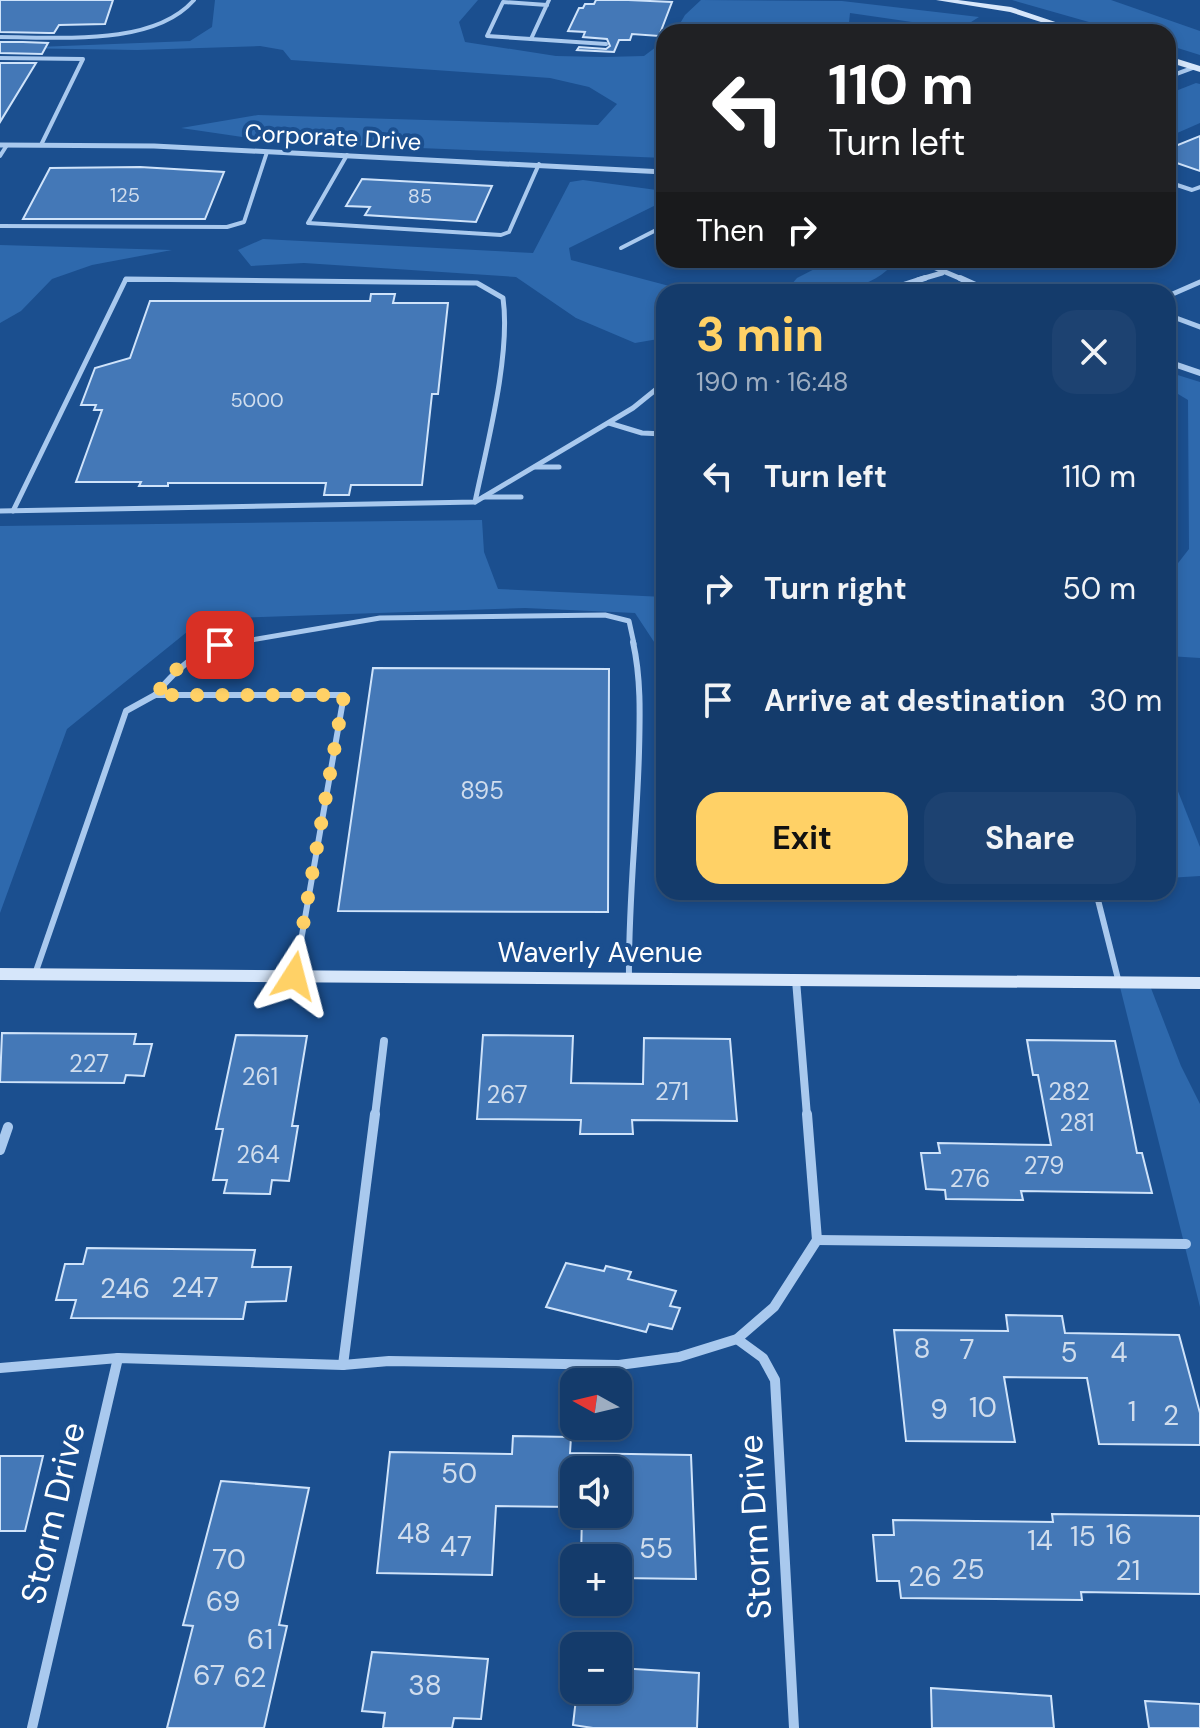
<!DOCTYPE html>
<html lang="en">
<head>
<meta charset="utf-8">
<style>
	:root { --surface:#143b6b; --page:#1d4271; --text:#f1f3f6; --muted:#9dadc1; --line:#33557e; --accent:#ffd166 }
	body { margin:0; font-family:"DM Sans",sans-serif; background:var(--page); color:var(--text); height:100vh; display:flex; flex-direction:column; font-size:30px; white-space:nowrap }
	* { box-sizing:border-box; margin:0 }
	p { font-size:26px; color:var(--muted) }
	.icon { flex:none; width:44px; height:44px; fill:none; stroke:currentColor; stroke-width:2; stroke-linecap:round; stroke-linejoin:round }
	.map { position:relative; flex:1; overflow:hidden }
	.side { position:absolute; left:656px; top:284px; width:520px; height:616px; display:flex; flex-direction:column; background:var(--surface); border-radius:24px; box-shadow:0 4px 12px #0003,0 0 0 2px var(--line) }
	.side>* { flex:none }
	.guide { position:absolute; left:656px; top:24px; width:520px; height:244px; border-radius:24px; box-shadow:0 4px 12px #0003,0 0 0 2px var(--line); background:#202124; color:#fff; overflow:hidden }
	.needle { width:52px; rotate:278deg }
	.fabs { position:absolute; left:560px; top:1368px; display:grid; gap:16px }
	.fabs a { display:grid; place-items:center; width:72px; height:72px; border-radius:16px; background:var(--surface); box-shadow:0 4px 12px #0003,0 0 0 2px var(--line); font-size:40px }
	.pin { position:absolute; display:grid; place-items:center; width:68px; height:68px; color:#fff; margin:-34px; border-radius:16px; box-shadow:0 4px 12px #0006 }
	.me { position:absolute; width:88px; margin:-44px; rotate:9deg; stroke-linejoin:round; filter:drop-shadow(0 0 6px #0008) }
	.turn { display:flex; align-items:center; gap:28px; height:168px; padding:0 40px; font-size:36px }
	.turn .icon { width:104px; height:104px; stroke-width:2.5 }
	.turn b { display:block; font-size:56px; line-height:68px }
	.then { display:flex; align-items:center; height:76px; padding:0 40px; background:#0003; gap:16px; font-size:30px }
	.round { display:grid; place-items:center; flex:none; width:84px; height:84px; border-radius:24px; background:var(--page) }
	.summary { display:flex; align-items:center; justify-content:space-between; height:136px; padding:0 40px }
	h1 { font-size:48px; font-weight:700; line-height:60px; color:var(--accent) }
	.action { display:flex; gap:16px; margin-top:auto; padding:16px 40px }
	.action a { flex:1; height:92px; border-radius:24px; background:var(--accent); color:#111; font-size:32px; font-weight:700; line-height:92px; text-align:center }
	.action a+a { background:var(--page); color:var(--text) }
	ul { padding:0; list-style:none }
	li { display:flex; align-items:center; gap:24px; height:112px; padding:0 40px }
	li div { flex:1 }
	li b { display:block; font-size:30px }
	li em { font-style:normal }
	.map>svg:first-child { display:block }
	.green { fill:#2e69ad }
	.building { fill:#4478b7; stroke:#cfe3fa; stroke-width:2 }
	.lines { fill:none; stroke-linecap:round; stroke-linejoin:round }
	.lane-far2 { stroke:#a9c9ee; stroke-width:4 }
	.lane-far1 { stroke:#a9c9ee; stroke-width:5 }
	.lane { stroke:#a9c9ee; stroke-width:6 }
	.street-far3 { stroke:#a9c9ee; stroke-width:5 }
	.street-far2 { stroke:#a9c9ee; stroke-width:6 }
	.street-far1 { stroke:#a9c9ee; stroke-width:8 }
	.street { stroke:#a9c9ee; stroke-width:10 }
	.secondary { fill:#d6e6fa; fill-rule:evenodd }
	.route { stroke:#ffd166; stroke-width:14; stroke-dasharray:0 25.2 }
	.labels { text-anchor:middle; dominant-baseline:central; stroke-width:8; stroke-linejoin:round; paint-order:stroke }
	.far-number-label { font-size:20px; fill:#d0dded }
	.far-street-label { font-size:24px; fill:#fff; stroke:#1b4f8f }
	.number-label { font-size:24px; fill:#d0dded }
	.street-label { font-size:28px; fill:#fff; stroke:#1b4f8f }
	.near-number-label { font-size:28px; fill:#d0dded }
	.near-street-label { font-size:34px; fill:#fff; stroke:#1b4f8f }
</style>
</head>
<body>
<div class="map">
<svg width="1200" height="1728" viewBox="0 0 1200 1728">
	<rect width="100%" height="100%" fill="#1b4f8f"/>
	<!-- green -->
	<g class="green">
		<path d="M 215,0 L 478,0 L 459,22 L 465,42 L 556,56 L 604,57 L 644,56 L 664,41 L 664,158 L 276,142 L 181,128 L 258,115 L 598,125 L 617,104 L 589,87 L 550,78 L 291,60 L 283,50 L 260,46 L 137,50 L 12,48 L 190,41 L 212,27 Z"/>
		<path d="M 701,0 L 842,1 L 979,17 L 960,29 L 850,13 L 848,32 L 675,32 L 685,15 Z"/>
		<path d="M 1012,0 L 1111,0 L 1200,31 L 1200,55 L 1168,45 L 1168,32 L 1124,32 Z"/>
		<path d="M 1196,83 L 1200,84 L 1200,123 L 1168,137 L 1168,94 Z"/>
		<path d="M 583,180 L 664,191 L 664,201 L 569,248 L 571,260 L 692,292 L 664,292 L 664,338 L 635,343 L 576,318 L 516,277 L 304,263 L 251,266 L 238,250 L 263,239 L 533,253 L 570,182 Z"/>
		<path d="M 0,245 L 172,250 L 92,265 L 52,279 L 21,311 L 0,323 Z"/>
		<path d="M 832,260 L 892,260 L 895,261 C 872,294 820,292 785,292 L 797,278 Z"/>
		<path d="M 1168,372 L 1200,382 L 1200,658 L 1168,656 L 1168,576 L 1189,549 L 1188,400 L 1168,388 Z"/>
		<path d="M 482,520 L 484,552 L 498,589 L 664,597 L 664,657 L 635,613 L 525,608 L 203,619 L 67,729 L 0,913 L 0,526 Z"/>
		<path d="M 1168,766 L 1200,847 L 1200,876 L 1168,878 Z"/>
		<path d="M 1119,983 L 1149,983 L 1181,1066 L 1200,1104 L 1200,1307 Z"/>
	</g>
	<!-- building -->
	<g class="building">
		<path d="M 0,0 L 113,0 L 105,24 L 59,25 L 54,33 L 49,33 L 0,32 Z"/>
		<path d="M 596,0 L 628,0 L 672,2 L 659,36 L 632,34 L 630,40 L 619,40 L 614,52 L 577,50 L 579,47 L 606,49 L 610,46 L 607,39 L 583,37 L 585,32 L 568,31 L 579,8 L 583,8 L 585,4 L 594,4 Z"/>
		<path d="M 0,42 L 23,42 L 48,43 L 42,54 L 0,53 Z"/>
		<path d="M 0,63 L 36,63 L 0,122 Z"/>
		<path d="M 1200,136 L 1200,171 L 1168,160 L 1168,149 Z"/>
		<path d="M 140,167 L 224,172 L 205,219 L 23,219 L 50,168 Z"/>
		<path d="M 362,179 L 492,186 L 476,222 L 365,215 L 370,207 L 346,206 Z"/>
		<path d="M 371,294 L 395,294 L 393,303 L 448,303 L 438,394 L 432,394 L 422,485 L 351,485 L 349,495 L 324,495 L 326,483 L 168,483 L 168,486 L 139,486 L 141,482 L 76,482 L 102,410 L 94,410 L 96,405 L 81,405 L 95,368 L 130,358 L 150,301 L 370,301 Z"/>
		<path d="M 373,668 L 609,669 L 608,912 L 338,911 Z"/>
		<path d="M 2,1033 L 136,1034 L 134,1044 L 152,1044 L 144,1076 L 126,1075 L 124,1083 L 0,1082 Z"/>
		<path d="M 236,1035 L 307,1036 L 292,1126 L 298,1126 L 289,1181 L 272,1180 L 270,1194 L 224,1193 L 227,1180 L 213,1180 L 223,1129 L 216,1129 Z"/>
		<path d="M 483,1035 L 573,1036 L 571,1083 L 643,1084 L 644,1038 L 730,1039 L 737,1121 L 632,1120 L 633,1134 L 580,1134 L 581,1120 L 477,1119 Z"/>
		<path d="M 1027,1040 L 1115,1041 L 1137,1153 L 1142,1153 L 1152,1193 L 1021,1191 L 1023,1200 L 946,1199 L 945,1190 L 926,1189 L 921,1153 L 940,1153 L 938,1143 L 1051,1145 L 1038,1075 L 1033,1075 Z"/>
		<path d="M 87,1248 L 255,1250 L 252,1267 L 291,1267 L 286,1301 L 246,1302 L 243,1319 L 71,1318 L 76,1300 L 56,1300 L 65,1264 L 83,1264 Z"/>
		<path d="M 566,1263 L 604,1271 L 606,1266 L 631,1272 L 628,1279 L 676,1291 L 670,1306 L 680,1308 L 672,1329 L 649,1324 L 646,1332 L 546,1307 Z"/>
		<path d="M 1006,1315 L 1062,1316 L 1065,1333 L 1179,1335 L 1200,1413 L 1200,1445 L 1099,1444 L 1087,1378 L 1004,1377 L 1015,1442 L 906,1441 L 894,1330 L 1008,1331 Z"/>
		<path d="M 513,1436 L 571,1437 L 570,1453 L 691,1455 L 696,1579 L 618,1578 L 618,1558 L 581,1558 L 582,1514 L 618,1514 L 618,1470 L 574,1470 L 574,1507 L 496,1506 L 492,1575 L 377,1573 L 390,1452 L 512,1454 Z"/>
		<path d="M 0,1456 L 43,1456 L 25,1531 L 0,1531 Z"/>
		<path d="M 221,1481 L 309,1488 L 279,1625 L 287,1626 L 264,1728 L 167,1728 L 193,1626 L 183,1625 Z"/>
		<path d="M 1052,1514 L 1200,1516 L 1200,1594 L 1081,1592 L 1082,1600 L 901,1598 L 899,1581 L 877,1581 L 873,1535 L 894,1535 L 893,1520 L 1053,1522 Z"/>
		<path d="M 372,1652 L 488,1659 L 481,1719 L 454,1718 L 452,1728 L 383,1728 L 385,1713 L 362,1711 Z"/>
		<path d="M 618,1668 L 699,1673 L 697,1728 L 593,1728 L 573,1725 L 577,1690 L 618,1690 Z"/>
		<path d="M 931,1688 L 1051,1696 L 1054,1728 L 932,1728 Z"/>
		<path d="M 1145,1701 L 1200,1704 L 1200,1728 L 1149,1728 Z"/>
	</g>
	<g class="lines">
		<!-- lane-far2 -->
		<g class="lane-far2">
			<path d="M 549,0 L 531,39 L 606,44"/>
			<path d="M 0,37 C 58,37 153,47 194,0"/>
			<path d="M 531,39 L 487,36 L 503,2 L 547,5"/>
			<path d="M 0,58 L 83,59 L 41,145"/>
			<path d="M 1168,77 L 1195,67"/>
			<path d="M 347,155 L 308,223 L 501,235 L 509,232 L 539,164"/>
			<path d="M 0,156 L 7,145"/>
			<path d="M 1168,182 L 1192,190 L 1200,187"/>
			<path d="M 0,226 L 227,227 L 244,222 L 267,152"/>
			<path d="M 621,248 L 664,226"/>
			<path d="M 125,280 L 256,280"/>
		</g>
		<!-- lane-far1 -->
		<g class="lane-far1">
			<path d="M 1168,296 L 1200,282"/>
			<path d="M 1168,315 L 1200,327"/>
			<path d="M 609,423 L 642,433 L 664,434"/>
			<path d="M 535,467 L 559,467"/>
			<path d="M 484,497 L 521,497"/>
			<path d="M 0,511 L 475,502 L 633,408 L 664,383"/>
			<path d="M 13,511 L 126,279 L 477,283 L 503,298 C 511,354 487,445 475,502"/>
			<path d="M 228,644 L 380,618 L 605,615 L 629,621 L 634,644"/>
		</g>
		<!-- lane -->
		<g class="lane">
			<path d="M 155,695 C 181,664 198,649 240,642"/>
			<path d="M 1096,892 L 1119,983"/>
			<path d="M 35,974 L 126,711 L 155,695 L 344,695 L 295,975"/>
			<path d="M 629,979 C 628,903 637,828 639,752 C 640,714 641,678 633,642"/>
		</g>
		<!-- street-far3 -->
		<g class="street-far3">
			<path d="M 0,145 L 154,146 L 664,172"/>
			<path d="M 917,260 L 964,280"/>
			<path d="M 918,280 L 942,273"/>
		</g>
		<!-- street-far2 -->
		<g class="street-far2">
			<path d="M 960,278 L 991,292"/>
			<path d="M 882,292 L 925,278"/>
			<path d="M 1168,362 L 1200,373"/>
		</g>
		<!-- street-far1 -->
		<g class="street-far1">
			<path d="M 796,980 L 807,1116"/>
			<path d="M 375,1116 L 384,1041"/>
		</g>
		<!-- street -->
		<g class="street">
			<path d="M 0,1150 L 8,1127"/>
			<path d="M 817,1240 L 1186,1244"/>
			<path d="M 737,1339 L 763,1358 L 775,1380 L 794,1728"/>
			<path d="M 343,1365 L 375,1114"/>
			<path d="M 0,1368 L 118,1358 L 343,1365 L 389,1361 L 619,1365 L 679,1357 L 737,1339 L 774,1307 L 817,1240 L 807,1114"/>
			<path d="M 32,1728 L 118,1358"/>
		</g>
		<!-- secondary -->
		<g class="secondary">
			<path d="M 936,0 L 958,0 L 1011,7 L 1085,32 L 1072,32 L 1010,12 Z"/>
			<path d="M 1168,56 L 1200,66 L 1200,72 L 1168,62 Z"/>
			<path d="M 0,968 L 1200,977 L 1200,989 L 0,980 Z"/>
		</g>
	</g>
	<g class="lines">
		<!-- route -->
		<path class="route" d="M 220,645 L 181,664 L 155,695 L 344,695 L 294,976"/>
	</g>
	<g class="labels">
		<!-- far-number labels -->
		<g class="far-number-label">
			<text x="125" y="195">125</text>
			<text x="420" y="196">85</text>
			<text x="257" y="400">5000</text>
		</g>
		<!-- far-street labels -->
		<g class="far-street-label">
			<text transform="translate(333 137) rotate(3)">Corporate Drive</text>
		</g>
		<!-- number labels -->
		<g class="number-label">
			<text x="482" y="790">895</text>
			<text x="89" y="1063">227</text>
			<text x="260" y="1076">261</text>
			<text x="672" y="1091">271</text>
			<text x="1069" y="1091">282</text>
			<text x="507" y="1094">267</text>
			<text x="1077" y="1122">281</text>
			<text x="258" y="1154">264</text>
			<text x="1044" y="1165">279</text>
			<text x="970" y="1178">276</text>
		</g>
		<!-- street labels -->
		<g class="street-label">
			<text x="600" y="952">Waverly Avenue</text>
		</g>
		<!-- near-number labels -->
		<g class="near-number-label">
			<text x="195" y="1287">247</text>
			<text x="125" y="1288">246</text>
			<text x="922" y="1348">8</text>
			<text x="967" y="1349">7</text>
			<text x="1069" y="1352">5</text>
			<text x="1119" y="1352">4</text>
			<text x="983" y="1407">10</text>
			<text x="939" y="1409">9</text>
			<text x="1132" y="1411">1</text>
			<text x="1171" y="1415">2</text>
			<text x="459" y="1473">50</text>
			<text x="414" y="1533">48</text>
			<text x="1119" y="1534">16</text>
			<text x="1083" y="1536">15</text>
			<text x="1040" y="1540">14</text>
			<text x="456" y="1546">47</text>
			<text x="656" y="1548">55</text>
			<text x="229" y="1559">70</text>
			<text x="968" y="1569">25</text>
			<text x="1128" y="1570">21</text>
			<text x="925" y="1576">26</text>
			<text x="223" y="1601">69</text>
			<text x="260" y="1639">61</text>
			<text x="209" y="1675">67</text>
			<text x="250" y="1677">62</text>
			<text x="425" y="1685">38</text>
		</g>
		<!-- near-street labels -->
		<g class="near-street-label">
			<text transform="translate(53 1513) rotate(-77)">Storm Drive</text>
			<text transform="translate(755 1527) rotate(-93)">Storm Drive</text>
		</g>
	</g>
</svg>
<div class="fabs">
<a><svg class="needle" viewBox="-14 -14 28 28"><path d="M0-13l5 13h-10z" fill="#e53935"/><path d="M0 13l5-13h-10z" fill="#9dadc1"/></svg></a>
<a><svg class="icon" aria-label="sound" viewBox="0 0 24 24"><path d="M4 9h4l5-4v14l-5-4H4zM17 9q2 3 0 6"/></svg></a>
<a>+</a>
<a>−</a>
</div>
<div class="pin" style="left:220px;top:645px;background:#d93025"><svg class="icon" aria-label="arrive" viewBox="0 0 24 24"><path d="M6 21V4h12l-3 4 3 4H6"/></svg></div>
<svg class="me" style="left:294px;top:976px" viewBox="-20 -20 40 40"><path d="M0-17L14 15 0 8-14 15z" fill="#ffd166" stroke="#fff" stroke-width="4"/></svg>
<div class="guide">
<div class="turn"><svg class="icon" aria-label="left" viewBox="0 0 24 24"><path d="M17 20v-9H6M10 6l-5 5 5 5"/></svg><div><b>110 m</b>Turn left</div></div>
<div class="then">Then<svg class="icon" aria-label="right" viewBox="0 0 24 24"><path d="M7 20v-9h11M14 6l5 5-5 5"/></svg></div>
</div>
<section class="side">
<div class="summary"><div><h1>3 min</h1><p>190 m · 16:48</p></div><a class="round"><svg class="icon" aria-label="close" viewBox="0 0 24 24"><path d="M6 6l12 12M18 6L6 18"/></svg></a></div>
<ul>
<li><svg class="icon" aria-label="left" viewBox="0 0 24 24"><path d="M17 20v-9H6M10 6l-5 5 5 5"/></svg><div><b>Turn left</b></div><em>110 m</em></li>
<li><svg class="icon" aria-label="right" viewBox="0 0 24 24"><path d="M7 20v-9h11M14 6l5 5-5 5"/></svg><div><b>Turn right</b></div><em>50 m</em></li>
<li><svg class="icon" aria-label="arrive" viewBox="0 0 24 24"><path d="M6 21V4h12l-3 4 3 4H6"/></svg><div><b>Arrive at destination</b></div><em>30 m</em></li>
</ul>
<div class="action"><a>Exit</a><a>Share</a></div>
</section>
</div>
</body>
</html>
